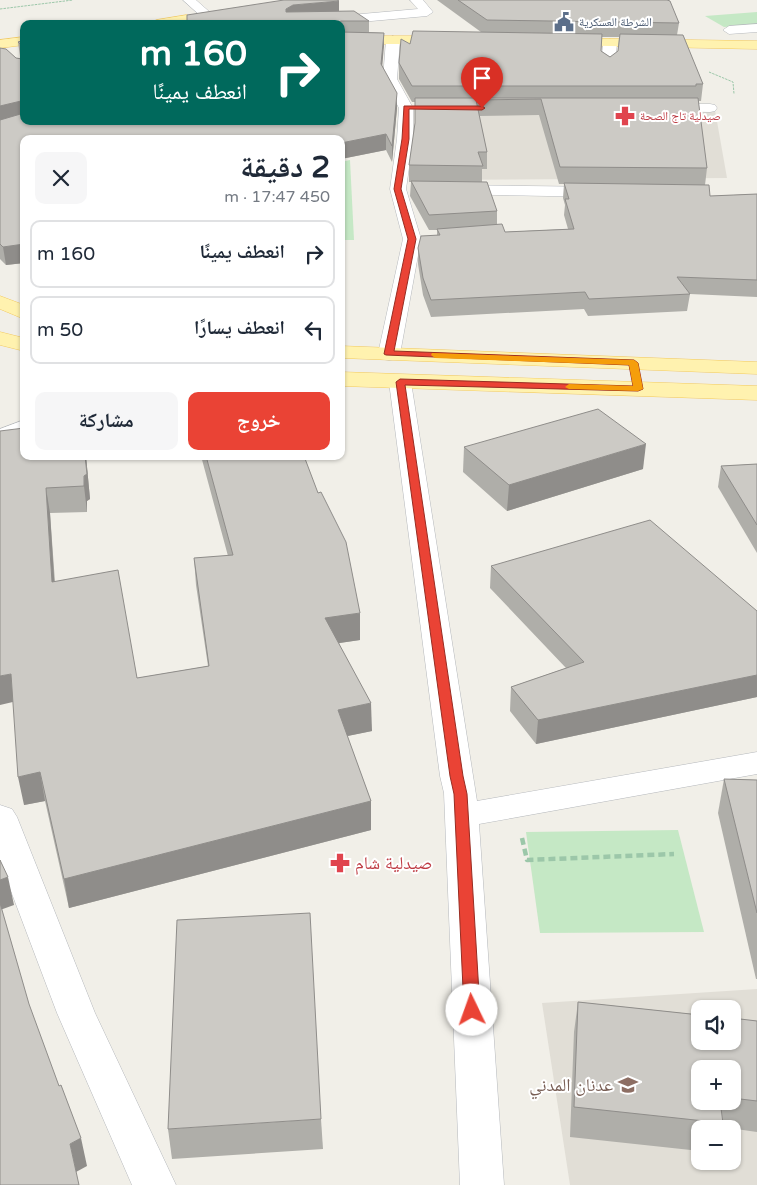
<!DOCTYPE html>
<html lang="ar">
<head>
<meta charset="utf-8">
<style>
	:root { --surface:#fff; --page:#f6f6f7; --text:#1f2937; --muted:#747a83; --line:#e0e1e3; --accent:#ea4335 }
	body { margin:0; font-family:"Varela Round","Noto Naskh Arabic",sans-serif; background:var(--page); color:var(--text); direction:rtl; height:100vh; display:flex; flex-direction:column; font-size:19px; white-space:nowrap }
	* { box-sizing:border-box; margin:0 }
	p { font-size:16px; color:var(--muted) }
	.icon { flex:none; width:28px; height:28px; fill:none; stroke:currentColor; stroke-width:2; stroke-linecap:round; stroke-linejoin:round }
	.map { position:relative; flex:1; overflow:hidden; direction:ltr }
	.panel { position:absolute; left:20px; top:135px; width:325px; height:325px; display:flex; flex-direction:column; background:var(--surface); border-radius:10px; box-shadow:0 1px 4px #0004; direction:rtl }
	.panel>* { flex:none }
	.hud { position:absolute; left:20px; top:20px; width:325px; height:105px; border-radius:10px; box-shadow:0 1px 4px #0004; direction:rtl; background:#00695c; color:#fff; overflow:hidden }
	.fabs { position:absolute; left:691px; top:1000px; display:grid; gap:10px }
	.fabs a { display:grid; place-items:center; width:50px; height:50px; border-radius:10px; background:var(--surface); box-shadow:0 1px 4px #0004; font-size:25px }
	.pin { position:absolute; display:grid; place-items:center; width:42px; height:42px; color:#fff; margin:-51px -21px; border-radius:50% 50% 50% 0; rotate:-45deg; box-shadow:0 0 5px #0007 }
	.pin .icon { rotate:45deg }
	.me { position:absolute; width:55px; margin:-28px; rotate:357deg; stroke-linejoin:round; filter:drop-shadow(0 0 4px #0008) }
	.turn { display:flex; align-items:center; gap:18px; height:105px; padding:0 15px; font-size:22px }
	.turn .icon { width:65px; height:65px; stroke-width:2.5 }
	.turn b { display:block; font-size:35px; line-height:42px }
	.round { display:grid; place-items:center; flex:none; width:52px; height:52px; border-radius:10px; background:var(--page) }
	.overview { display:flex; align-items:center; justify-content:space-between; height:85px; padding:0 15px }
	h1 { font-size:30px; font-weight:700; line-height:38px }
	.primary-button { display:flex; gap:10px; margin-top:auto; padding:10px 15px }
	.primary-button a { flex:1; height:58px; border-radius:10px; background:var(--accent); color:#fff; font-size:20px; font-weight:700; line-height:58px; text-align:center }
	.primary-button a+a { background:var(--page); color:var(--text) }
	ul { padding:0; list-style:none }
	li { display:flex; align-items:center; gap:15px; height:68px; margin:0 10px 8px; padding:0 5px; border:2px solid var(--line); border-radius:10px }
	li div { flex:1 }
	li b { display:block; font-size:19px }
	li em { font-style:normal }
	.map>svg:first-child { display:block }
	.education { fill:#e1ded6; fill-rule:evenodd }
	.green { fill:#c5e8c5 }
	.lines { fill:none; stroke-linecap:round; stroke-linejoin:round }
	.minor-casing { stroke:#b5b8bc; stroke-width:1 }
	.major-casing { stroke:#f2c960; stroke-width:1 }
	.path-far1 { stroke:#9cc7a9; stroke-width:1; stroke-dasharray:2.5 1; stroke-linecap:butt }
	.path { stroke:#9cc7a9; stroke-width:4.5; stroke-dasharray:7 4; stroke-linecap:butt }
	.minor { fill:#fff; fill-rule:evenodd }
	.major { fill:#fff2af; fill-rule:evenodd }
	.wall { fill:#afaea9; fill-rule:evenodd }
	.shaded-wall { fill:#8f8d8a }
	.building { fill:#cccac5; stroke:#8f8d8a }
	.route { fill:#ea4335; stroke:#982c22 }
	.slow { fill:#f59e0b }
	.labels { text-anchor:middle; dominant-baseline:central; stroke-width:4; stroke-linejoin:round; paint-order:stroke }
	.far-service-label { font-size:12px; fill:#4e5e75; stroke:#fff; text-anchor:start }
	.far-health-label { font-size:12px; fill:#be3a42; stroke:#fff; text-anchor:start }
	.near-health-label { font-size:18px; fill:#be3a42; stroke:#fff; text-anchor:start }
	.near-education-label { font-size:18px; fill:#785e54; stroke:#fff; text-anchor:end }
</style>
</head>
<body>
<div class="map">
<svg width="757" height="1185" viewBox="0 0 757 1185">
	<rect width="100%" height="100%" fill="#f1efe8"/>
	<!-- education -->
	<g class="education">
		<path d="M 715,110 L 727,178 L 419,180 L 417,112 Z"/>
		<path d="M 757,989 L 757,1185 L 570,1185 L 542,1003 ZM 700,1009 L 732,1009 L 732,1041 L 700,1041 ZM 700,1069 L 732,1069 L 732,1101 L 700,1101 ZM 700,1129 L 732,1129 L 732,1161 L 700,1161 Z"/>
	</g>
	<!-- green -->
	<g class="green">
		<path d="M 757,12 L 757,25 L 724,27 L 705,16 Z"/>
		<path d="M 350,160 L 354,240 L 341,240 L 341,162 Z"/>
		<path d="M 678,830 L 704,932 L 540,933 L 526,832 Z"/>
	</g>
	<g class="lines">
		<defs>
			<g id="minor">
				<path d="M 183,0 L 196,0 L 213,15 L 207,19 L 203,18 Z"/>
				<path d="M 410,0 L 423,0 L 433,12 L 427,16 L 338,24 L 288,24 L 294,20 L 418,9 Z"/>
				<path d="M 757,24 L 757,32 L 729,34 L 723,30 L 729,26 Z"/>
				<path d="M 393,36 L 400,40 L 397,79 L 413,108 L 413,139 L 406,189 L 421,239 L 400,354 L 397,359 L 389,360 L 381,359 L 378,354 L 403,239 L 390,189 L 397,139 L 399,108 L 383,79 L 386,40 Z"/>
				<path d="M 610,39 L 617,43 L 615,67 L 608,71 L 601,67 L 603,43 Z"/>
				<path d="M 662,104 L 710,104 L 715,105 L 717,108 L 715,111 L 710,112 L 657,111 L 655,108 L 657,105 Z"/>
				<path d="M 452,185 L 601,187 L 607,188 L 609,192 L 607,196 L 601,197 L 446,194 L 444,190 L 446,186 Z"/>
				<path d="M 400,375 L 408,377 L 411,382 L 477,801 L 757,752 L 757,774 L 479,824 L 504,1185 L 460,1185 L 444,793 L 440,776 L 389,382 L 392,377 Z"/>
				<path d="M 24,420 L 24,435 L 0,444 L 0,429 Z"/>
				<path d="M 0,805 L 12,809 L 17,817 L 95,1013 L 176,1185 L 132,1185 L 57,1013 L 0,862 Z"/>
			</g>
			<g id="major">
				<path d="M 187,15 L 193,19 L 191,22 L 181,24 L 150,24 L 156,20 Z"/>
				<path d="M 341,36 L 447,36 L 454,40 L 447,44 L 341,44 Z"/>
				<path d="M 24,37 L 24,45 L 0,48 L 0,40 Z"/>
				<path d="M 565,38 L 757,41 L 757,49 L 560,45 L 558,42 L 560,39 Z"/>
				<path d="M 0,296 L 24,305 L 24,319 L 0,309 Z"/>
				<path d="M 0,332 L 24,338 L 24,351 L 0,345 Z"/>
				<path d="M 341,346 L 757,362 L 757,374 L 341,358 Z"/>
				<path d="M 341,372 L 757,386 L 757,400 L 341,386 Z"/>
			</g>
		</defs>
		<!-- minor casing -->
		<use href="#minor" class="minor-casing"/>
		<!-- major casing -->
		<use href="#major" class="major-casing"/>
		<!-- path-far1 -->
		<g class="path-far1">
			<path d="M 0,9 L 73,0"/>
			<path d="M 709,72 L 733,82 L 734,94"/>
		</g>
		<!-- path -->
		<path class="path" d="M 522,838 L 527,860 L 674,854"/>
		<!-- minor -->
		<use href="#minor" class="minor"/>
		<!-- major -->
		<use href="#major" class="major"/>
	</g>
	<!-- wall -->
	<g class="wall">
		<path d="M 437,0 L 667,0 L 679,23 L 677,35 L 703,84 L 701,101 L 698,101 L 707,168 L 705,185 L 710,196 L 757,194 L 757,297 L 690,294 L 687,311 L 588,316 L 584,309 L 431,317 L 423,295 L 418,264 L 418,248 L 437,235 L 437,230 L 429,230 L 410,196 L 411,182 L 409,182 L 409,165 L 415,124 L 415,102 L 412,102 L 399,79 L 399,63 L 410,44 L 481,32 ZM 602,37 L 619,37 L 618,52 L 610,57 L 601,51 ZM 539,115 L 559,184 L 564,184 L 563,198 L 565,205 L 564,215 L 568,229 L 505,232 L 497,224 L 497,211 L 482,182 L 482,169 L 487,169 L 487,152 L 479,116 Z"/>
		<path d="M 339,1 L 339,11 L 369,21 L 369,32 L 384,33 L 382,66 L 397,108 L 392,162 L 386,150 L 341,159 L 341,139 L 24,139 L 24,263 L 6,265 L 0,259 L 0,48 L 16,58 L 22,59 L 23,58 L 20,56 L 18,42 L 24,40 L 24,121 L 89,124 L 97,124 L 93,121 L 341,121 L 341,24 L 187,24 Z"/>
		<path d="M 464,447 L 643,469 L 507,511 L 463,472 Z"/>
		<path d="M 24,456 L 86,456 L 90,499 L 87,501 L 87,512 L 50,513 L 55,582 L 137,678 L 208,666 L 196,585 L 194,558 L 228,556 L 201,456 L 304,456 L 360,640 L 339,643 L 372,731 L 347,736 L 371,801 L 371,830 L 69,908 L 45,801 L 24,805 Z"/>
		<path d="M 757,464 L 757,553 L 718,487 L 721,466 Z"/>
		<path d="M 491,566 L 757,611 L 757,697 L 536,744 L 510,711 L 511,687 L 566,668 L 490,588 Z"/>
		<path d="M 724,779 L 757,780 L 757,979 L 756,979 L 718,813 Z"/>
		<path d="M 578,1002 L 757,1021 L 757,1132 L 722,1127 L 722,1129 L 700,1129 L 700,1151 L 570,1137 L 574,1032 ZM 732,1069 L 732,1101 L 700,1101 Z"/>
		<path d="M 321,1119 L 323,1149 L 172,1159 L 168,1129 Z"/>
	</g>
	<!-- shaded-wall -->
	<g class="shaded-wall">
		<path d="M 339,1 L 339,14 L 287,24 L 286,9 L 293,5 Z"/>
		<path d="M 384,33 L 384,46 L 381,79 L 381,64 Z"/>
		<path d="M 397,93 L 397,108 L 392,162 L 392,146 Z"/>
		<path d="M 21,101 L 24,116 L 0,122 L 0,106 Z"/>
		<path d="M 386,134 L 386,150 L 341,159 L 341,143 Z"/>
		<path d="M 24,244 L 24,263 L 6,265 L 3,247 Z"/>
		<path d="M 646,444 L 643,469 L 507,511 L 509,485 Z"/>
		<path d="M 85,456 L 86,456 L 90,499 L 87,501 L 87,512 L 84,486 Z"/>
		<path d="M 46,488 L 50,513 L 56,609 L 52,582 Z"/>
		<path d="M 360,613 L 360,640 L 326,645 L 325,618 Z"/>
		<path d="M 11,674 L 17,701 L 0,705 L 0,676 Z"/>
		<path d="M 757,675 L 757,697 L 536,744 L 538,720 Z"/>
		<path d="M 371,703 L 372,731 L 338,738 L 338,710 Z"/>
		<path d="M 40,772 L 45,801 L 24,805 L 18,777 Z"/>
		<path d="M 371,801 L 371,830 L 69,908 L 64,879 Z"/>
		<path d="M 8,877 L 14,905 L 0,910 L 0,880 Z"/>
		<path d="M 81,1138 L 87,1166 L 76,1172 L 70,1144 Z"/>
	</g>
	<!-- building -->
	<g class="building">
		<path d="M 284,0 L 337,0 L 339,1 L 293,5 L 286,9 L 286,12 L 354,11 L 369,21 L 341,21 L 339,22 L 339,24 L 187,24 L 187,15 Z"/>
		<path d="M 458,0 L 667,0 L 670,1 L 679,23 L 487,20 Z"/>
		<path d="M 413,31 L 602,34 L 601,51 L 610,57 L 618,51 L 620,34 L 683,35 L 703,84 L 696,84 L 696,86 L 412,86 L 399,63 L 401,39 L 410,44 Z"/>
		<path d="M 341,32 L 384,33 L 381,64 L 397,93 L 392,146 L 386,134 L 341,143 L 341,139 L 24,139 L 24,244 L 3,247 L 0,244 L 0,120 L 24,113 L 24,121 L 86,121 L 89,124 L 110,124 L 109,121 L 341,121 Z"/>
		<path d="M 24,40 L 24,47 L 18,42 Z"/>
		<path d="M 0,48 L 6,49 L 16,58 L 22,59 L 24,58 L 24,104 L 21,101 L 0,106 Z"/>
		<path d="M 415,98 L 698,98 L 707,168 L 560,167 L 541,99 L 476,100 L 487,152 L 478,152 L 483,166 L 409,165 L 415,123 Z"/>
		<path d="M 411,181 L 487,182 L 497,211 L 429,215 Z"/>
		<path d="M 564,183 L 709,185 L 710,196 L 757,194 L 757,280 L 677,277 L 690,294 L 589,299 L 585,292 L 431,300 L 423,278 L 418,248 L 421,236 L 440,235 L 437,229 L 502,224 L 505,232 L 574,229 L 565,199 L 569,199 Z"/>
		<path d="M 598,409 L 646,444 L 509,485 L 464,447 Z"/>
		<path d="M 24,428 L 24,456 L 85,456 L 87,474 L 84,476 L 84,486 L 46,488 L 52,582 L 118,570 L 137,678 L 209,666 L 194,558 L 233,555 L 206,456 L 304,456 L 318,493 L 321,492 L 346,542 L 360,613 L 325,618 L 371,703 L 338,710 L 371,801 L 64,879 L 40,772 L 18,777 L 11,674 L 0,676 L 0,431 Z"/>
		<path d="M 757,464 L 757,525 L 721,466 Z"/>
		<path d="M 650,520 L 757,611 L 757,675 L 538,720 L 511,687 L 584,662 L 491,566 Z"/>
		<path d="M 724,779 L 757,780 L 757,913 Z"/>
		<path d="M 0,860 L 8,877 L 0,880 Z"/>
		<path d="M 0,903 L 29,1004 L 59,1086 L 61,1085 L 81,1138 L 70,1144 L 79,1185 L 0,1185 Z"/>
		<path d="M 310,913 L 321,1119 L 168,1129 L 177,920 Z"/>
		<path d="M 578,1002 L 700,1015 L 700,1041 L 732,1041 L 732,1018 L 757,1021 L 757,1101 L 732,1098 L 732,1069 L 700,1069 L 700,1101 L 720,1101 L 723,1123 L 574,1107 Z"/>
	</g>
	<!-- route -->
	<path class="route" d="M 404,106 L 482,106 L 485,108 L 482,110 L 409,109 L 409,139 L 401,189 L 416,239 L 394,351 L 634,360 L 638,363 L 643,389 L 638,391 L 405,385 L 463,776 L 467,794 L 480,1010 L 478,1014 L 472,1016 L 467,1014 L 464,1010 L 454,794 L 450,776 L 396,382 L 400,379 L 633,386 L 629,365 L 386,355 L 384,354 L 408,239 L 394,189 L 402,139 Z"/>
	<!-- slow -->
	<path class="slow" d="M 432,353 L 634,360 L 638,363 L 643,389 L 638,391 L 569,389 L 565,387 L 569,384 L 633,386 L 629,365 L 435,358 L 431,355 Z"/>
	<!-- icons -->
	<defs>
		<symbol id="civic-bare" viewBox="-9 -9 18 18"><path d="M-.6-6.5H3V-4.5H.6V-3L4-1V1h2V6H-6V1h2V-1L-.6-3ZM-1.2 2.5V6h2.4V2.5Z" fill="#5c6f8a" stroke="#fff" stroke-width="2.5" paint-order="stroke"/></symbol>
		<symbol id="pharmacy-bare" viewBox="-9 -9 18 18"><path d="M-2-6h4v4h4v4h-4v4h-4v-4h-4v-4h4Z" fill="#e0444e" stroke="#fff" stroke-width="2.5" paint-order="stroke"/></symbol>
		<symbol id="school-bare" viewBox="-9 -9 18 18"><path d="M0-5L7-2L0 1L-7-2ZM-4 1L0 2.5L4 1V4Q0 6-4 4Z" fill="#8d6e63" stroke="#fff" stroke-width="2.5" paint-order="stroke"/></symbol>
	</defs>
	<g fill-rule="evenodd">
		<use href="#civic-bare" x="550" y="8" width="28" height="28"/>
		<use href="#pharmacy-bare" x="611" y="102" width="28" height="28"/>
		<use href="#pharmacy-bare" x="326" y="849" width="28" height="28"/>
		<use href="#school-bare" x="614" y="1071" width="28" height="28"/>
	</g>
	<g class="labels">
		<!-- far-service labels -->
		<g class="far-service-label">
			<text x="579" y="22">الشرطة العسكرية</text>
		</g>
		<!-- far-health labels -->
		<g class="far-health-label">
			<text x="640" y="116">صيدلية تاج الصحة</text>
		</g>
		<!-- near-health labels -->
		<g class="near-health-label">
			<text x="355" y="863">صيدلية شام</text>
		</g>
		<!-- near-education labels -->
		<g class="near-education-label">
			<text x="613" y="1085">عدنان المدني</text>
		</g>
	</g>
</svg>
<div class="fabs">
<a><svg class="icon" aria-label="sound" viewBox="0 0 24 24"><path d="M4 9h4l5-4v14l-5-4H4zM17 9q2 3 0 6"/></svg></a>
<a>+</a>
<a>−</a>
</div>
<div class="pin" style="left:482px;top:108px;background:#d93025"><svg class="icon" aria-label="arrive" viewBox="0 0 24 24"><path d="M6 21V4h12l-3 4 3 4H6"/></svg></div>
<svg class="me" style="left:472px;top:1010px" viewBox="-20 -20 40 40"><circle r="19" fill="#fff"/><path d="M0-13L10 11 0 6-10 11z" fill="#ea4335"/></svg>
<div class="hud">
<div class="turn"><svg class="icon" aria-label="right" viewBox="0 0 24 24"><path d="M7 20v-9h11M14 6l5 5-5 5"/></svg><div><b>160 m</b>انعطف يمينًا</div></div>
</div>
<section class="panel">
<div class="overview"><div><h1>2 دقيقة</h1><p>450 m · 17:47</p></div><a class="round"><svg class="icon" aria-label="close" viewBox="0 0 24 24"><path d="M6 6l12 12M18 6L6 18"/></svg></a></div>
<ul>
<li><svg class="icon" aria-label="right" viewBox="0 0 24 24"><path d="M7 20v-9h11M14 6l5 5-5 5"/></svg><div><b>انعطف يمينًا</b></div><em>160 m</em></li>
<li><svg class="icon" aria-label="left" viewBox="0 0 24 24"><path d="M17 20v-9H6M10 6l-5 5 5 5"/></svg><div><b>انعطف يسارًا</b></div><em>50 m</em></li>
</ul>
<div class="primary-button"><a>خروج</a><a>مشاركة</a></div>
</section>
</div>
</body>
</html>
